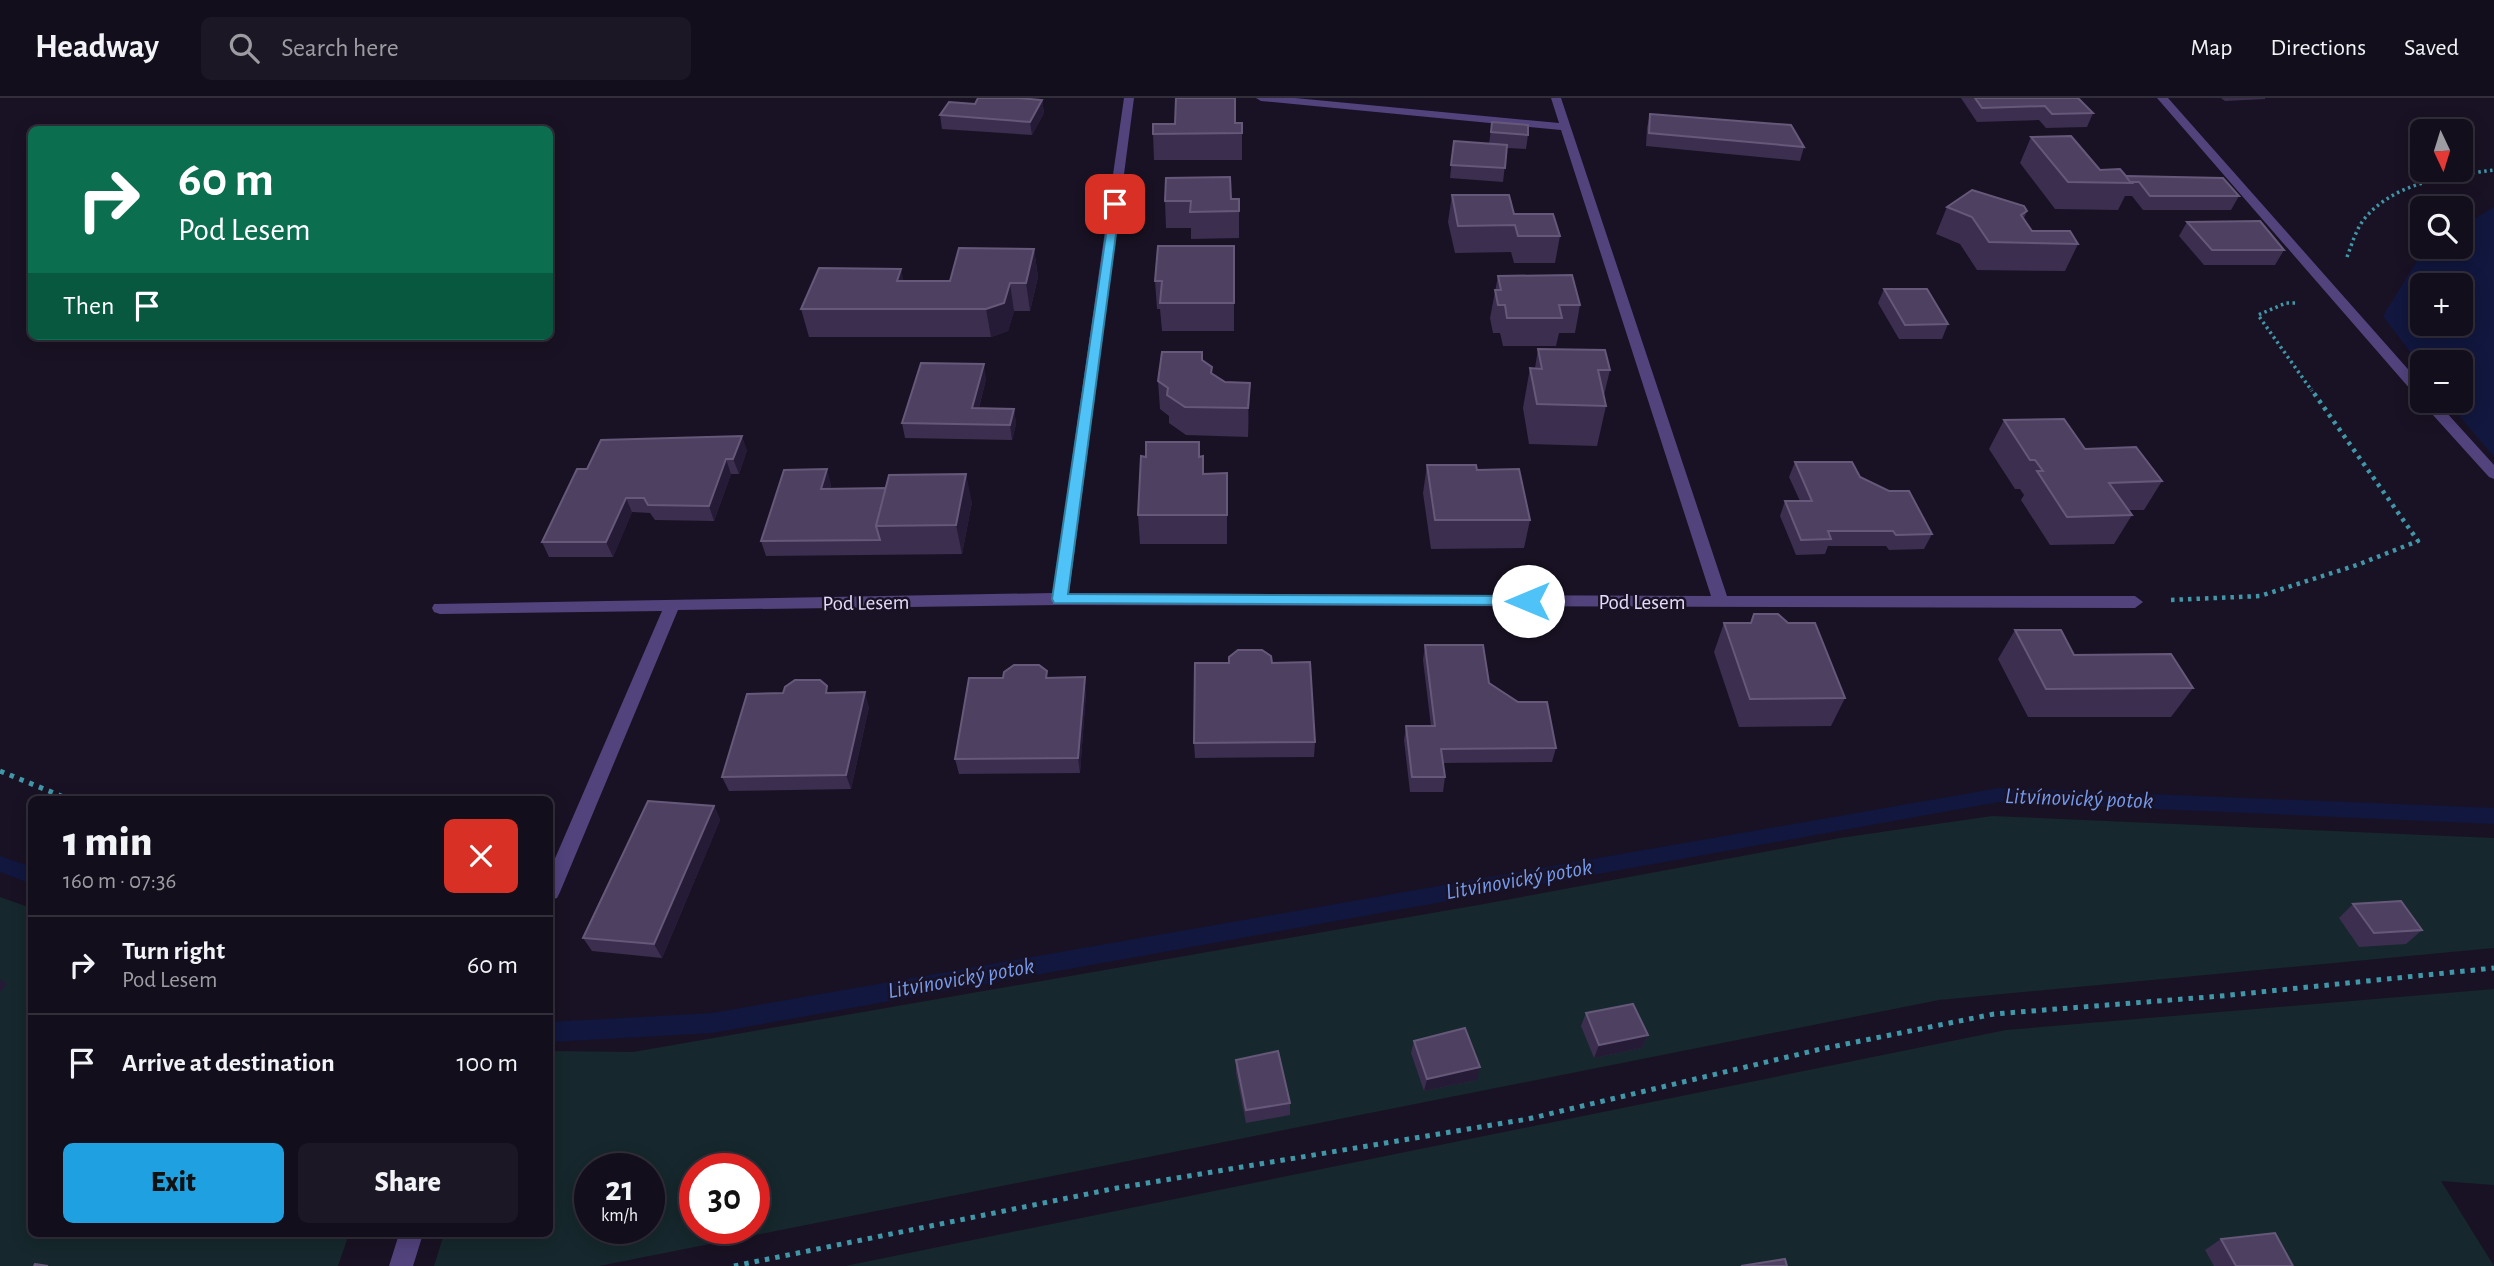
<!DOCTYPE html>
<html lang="en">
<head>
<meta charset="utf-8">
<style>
	:root { --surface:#130e1b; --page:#1c1724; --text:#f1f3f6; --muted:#9d9ca3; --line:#322e3a; --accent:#1fa1e1 }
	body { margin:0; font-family:"Alegreya Sans",sans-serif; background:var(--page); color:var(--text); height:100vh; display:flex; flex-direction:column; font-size:26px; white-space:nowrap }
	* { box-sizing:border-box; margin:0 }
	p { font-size:23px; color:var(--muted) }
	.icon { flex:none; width:38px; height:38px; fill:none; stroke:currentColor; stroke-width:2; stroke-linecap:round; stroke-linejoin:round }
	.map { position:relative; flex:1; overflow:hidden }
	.sheet { position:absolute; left:28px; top:698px; width:525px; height:441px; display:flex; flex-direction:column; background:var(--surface); border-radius:10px; box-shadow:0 4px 18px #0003,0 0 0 2px var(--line) }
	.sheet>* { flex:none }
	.top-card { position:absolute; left:28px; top:28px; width:525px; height:214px; border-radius:10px; box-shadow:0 4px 18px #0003,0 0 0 2px var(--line); background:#0b6e4f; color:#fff; overflow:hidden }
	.needle { width:46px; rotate:176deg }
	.controls { position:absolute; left:2410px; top:21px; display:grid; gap:14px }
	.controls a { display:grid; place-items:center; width:63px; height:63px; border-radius:10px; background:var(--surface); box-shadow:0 4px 18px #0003,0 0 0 2px var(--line); font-size:35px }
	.speed { position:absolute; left:574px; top:1055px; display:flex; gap:14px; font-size:35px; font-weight:700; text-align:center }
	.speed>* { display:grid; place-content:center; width:91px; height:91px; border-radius:50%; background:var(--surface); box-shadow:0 4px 18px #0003,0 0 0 2px var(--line); line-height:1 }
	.speed small { font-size:18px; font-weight:400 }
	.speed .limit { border:10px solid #d22; background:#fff; color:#111 }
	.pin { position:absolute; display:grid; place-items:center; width:60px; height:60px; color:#fff; margin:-30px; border-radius:14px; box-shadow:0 4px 10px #0006 }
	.me { position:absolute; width:77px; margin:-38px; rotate:270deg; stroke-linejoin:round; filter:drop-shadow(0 0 5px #0008) }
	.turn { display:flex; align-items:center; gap:24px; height:147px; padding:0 35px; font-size:32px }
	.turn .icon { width:91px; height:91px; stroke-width:2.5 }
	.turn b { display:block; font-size:49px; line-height:60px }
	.then { display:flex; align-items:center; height:66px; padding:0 35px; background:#0003; gap:14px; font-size:26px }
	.round { display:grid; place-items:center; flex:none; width:74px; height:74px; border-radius:10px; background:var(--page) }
	.summary { display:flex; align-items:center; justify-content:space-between; height:119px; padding:0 35px }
	h1 { font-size:42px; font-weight:800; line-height:52px }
	.cta { display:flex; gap:14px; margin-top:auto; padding:14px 35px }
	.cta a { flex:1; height:80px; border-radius:10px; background:var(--accent); color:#111; font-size:28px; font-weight:800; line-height:80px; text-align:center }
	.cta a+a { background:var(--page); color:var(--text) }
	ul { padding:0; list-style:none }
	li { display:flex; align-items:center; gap:21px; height:98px; padding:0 35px; border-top:2px solid var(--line) }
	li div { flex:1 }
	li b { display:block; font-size:26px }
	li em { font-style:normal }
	header { display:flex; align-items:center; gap:42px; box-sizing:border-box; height:98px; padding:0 35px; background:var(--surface); border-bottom:2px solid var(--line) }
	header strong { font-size:33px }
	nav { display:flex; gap:38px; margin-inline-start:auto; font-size:24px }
	.search { width:490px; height:63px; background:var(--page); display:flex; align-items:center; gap:18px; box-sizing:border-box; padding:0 24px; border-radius:10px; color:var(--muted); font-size:26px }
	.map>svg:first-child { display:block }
	.green { fill:#16282d; fill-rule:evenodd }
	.water { fill:#11173e; fill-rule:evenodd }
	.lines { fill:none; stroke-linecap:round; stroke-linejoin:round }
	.stream { fill:#11173e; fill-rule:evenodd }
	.path-far2 { stroke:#4097a8; stroke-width:3.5; stroke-dasharray:2.5 3.5; stroke-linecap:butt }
	.path-far1 { stroke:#4097a8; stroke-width:4.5; stroke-dasharray:3.5 5; stroke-linecap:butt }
	.path { stroke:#4097a8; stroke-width:5; stroke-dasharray:4.5 6; stroke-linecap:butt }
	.minor { fill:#52437d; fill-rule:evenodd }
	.wall { fill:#3c2e4f }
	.shaded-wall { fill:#261b36 }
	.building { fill:#4e4061; stroke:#665879; stroke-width:2 }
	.route { fill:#4fc3f7; stroke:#337fa1; stroke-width:2 }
	.labels { text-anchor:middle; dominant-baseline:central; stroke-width:5; stroke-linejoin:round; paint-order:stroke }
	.street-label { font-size:21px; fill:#e5dafa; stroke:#191224 }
	.water-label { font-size:23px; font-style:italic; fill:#759aec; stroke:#191224 }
</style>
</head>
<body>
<header>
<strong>Headway</strong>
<div class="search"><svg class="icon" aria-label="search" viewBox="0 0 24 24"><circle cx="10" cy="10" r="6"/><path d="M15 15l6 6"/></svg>Search here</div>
<nav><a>Map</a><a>Directions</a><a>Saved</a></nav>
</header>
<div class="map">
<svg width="2494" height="1168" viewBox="0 0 2494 1168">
	<rect width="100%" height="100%" fill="#191224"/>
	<!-- green -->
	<g class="green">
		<path d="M 1992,718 L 2494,740 L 2494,850 L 1939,902 L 599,1168 L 434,1168 L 444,1136 L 550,1136 L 550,953 L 633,954 L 1484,806 L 1840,740 ZM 590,1071 L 649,1071 L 649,1130 L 590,1130 ZM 695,1071 L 754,1071 L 754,1130 L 695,1130 Z"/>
		<path d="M 0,799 L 31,810 L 32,1136 L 349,1136 L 338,1168 L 0,1168 Z"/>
		<path d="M 2494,891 L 2494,1087 L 2441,1083 L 2494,1168 L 845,1168 L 2006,932 Z"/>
	</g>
	<!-- water -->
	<path class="water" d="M 2494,109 L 2494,359 L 2447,303 L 2460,303 L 2460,264 L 2422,264 L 2422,270 L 2383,218 L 2422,155 L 2431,149 L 2460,149 L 2461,129 ZM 2422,187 L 2460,187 L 2460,226 L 2422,226 Z"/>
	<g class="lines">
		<!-- stream -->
		<g class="stream">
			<path d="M 1999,690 L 2494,710 L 2494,726 L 1999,704 L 712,935 L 550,944 L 550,924 L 712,915 Z"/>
			<path d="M 0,758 L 32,769 L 32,786 L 0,774 Z"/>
		</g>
		<!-- path-far2 -->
		<g class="path-far2">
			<path d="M 2347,159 C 2352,146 2356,131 2365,120 C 2396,83 2450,78 2494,72"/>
			<path d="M 2295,205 L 2286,205 L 2258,217 L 2312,293"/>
		</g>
		<!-- path-far1 -->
		<path class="path-far1" d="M 2171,502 L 2260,498 L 2357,467 L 2418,443 L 2311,291"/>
		<!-- path -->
		<g class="path">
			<path d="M 0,673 L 71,702"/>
			<path d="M 734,1168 L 1117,1090 L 1528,1021 L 1821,951 L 1994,916 L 2221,898 L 2494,870"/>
		</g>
		<!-- minor -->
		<g class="minor">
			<path d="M 1124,0 L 1134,0 L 1069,495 L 1711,498 L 1561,32 L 1261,3 L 1256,0 L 1295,0 L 1559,25 L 1551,0 L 1561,0 L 1727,498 L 2135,498 L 2143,504 L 2135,510 L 1060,507 L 678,512 L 560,794 L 557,800 L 550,802 L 550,772 L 662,513 L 440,516 L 434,514 L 432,510 L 434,506 L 1053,495 Z"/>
			<path d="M 2157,0 L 2168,0 L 2422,287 L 2422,300 L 2417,299 Z"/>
			<path d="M 2422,301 L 2436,303 L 2494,367 L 2494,381 L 2489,379 L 2423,306 Z"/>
			<path d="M 399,1136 L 423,1136 L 413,1168 L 389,1168 Z"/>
		</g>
	</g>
	<!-- wall -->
	<g class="wall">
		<path d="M 1961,0 L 2078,0 L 2093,15 L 2087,29 L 2046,30 L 2039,22 L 1977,24 Z"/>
		<path d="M 2221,0 L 2265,0 L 2265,1 L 2225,3 Z"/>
		<path d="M 1042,2 L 1044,15 L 1032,37 L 942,31 L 940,17 L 975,6 Z"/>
		<path d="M 1650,16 L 1804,49 L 1800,63 L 1646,48 L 1647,30 Z"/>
		<path d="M 1492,24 L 1528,37 L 1526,51 L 1507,50 L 1503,84 L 1450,80 L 1454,43 L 1489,46 Z"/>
		<path d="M 1235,25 L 1242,25 L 1242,62 L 1154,62 L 1153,36 Z"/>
		<path d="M 2031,39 L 2100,72 L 2126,78 L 2239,98 L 2231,112 L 2143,112 L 2132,98 L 2125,98 L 2118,112 L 2055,111 L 2020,65 Z"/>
		<path d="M 1452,97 L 1514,116 L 1560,138 L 1555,165 L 1514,165 L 1511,154 L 1455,155 L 1448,124 Z"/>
		<path d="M 1239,101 L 1239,140 L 1191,141 L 1191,130 L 1166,130 L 1165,103 Z"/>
		<path d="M 1947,109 L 2027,113 L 2024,120 L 2032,133 L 2078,146 L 2065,173 L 1977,172 L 1960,146 L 1936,136 Z"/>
		<path d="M 2187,124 L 2284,152 L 2275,167 L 2204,167 L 2179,138 Z"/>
		<path d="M 1234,148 L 1234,233 L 1162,233 L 1160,211 L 1157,211 L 1155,183 Z"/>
		<path d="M 1034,151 L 1038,179 L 1030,213 L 1014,213 L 1008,233 L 991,239 L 809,239 L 801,211 L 903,183 L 950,183 Z"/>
		<path d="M 1498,178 L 1580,207 L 1575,235 L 1559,235 L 1556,248 L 1503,248 L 1500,235 L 1493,235 L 1490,220 Z"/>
		<path d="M 1884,191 L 1948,226 L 1942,241 L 1899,241 L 1878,205 Z"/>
		<path d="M 1538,251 L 1610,272 L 1604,297 L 1606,308 L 1597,348 L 1529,346 L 1523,310 L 1530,270 L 1535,270 Z"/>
		<path d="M 1202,262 L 1212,276 L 1225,284 L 1250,285 L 1248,339 L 1186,337 L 1169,325 L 1169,318 L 1160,311 L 1158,283 Z"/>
		<path d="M 986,281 L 979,310 L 1014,311 L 1016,326 L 1012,342 L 905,340 L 902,325 Z"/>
		<path d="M 2004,322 L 2085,351 L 2162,383 L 2144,412 L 2129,412 L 2132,417 L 2114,446 L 2050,447 L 2021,402 L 2024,397 L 2020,391 L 2015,391 L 1989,351 Z"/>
		<path d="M 747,352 L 739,376 L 731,376 L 714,423 L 655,422 L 650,415 L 632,414 L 613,459 L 549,459 L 542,444 L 587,371 Z"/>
		<path d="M 1199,359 L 1204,376 L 1227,375 L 1227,446 L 1140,446 L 1138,417 Z"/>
		<path d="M 1795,364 L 1860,379 L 1932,436 L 1924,451 L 1889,452 L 1886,448 L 1828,448 L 1825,456 L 1796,457 L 1780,418 L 1785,403 L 1800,403 L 1789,379 Z"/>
		<path d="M 1427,367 L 1477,372 L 1530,422 L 1524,450 L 1431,451 L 1423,395 Z"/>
		<path d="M 831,386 L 830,391 L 972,404 L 962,456 L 766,458 L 761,443 Z"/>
		<path d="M 1724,525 L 1845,600 L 1831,628 L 1739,629 L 1714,554 Z"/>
		<path d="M 2015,532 L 2074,557 L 2193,590 L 2171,619 L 2028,619 L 1998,561 Z"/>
		<path d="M 1425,547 L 1489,585 L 1556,650 L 1552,664 L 1443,665 L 1445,679 L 1443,694 L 1410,694 L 1404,642 L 1406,628 L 1431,628 L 1423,562 Z"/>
		<path d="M 1272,565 L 1315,644 L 1314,659 L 1195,660 L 1194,645 Z"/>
		<path d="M 1048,580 L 1086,594 L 1080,675 L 959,676 L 955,661 Z"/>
		<path d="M 830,595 L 869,609 L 851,691 L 729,693 L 722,679 Z"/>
		<path d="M 714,708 L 720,722 L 662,860 L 592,853 L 583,840 Z"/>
		<path d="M 2353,806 L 2422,832 L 2406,846 L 2359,849 L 2339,820 Z"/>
		<path d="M 1586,915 L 1648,937 L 1642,950 L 1594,960 L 1581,928 Z"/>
		<path d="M 1414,943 L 1477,982 L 1424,993 L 1411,955 Z"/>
		<path d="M 1236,962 L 1290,1005 L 1290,1017 L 1246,1025 L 1236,975 Z"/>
		<path d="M 2221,1141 L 2293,1168 L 2214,1168 L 2205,1152 Z"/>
	</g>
	<!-- shaded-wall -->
	<g class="shaded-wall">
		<path d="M 1042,2 L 1044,15 L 1032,37 L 1030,24 Z"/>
		<path d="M 1034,151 L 1038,179 L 1030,213 L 1026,185 Z"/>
		<path d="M 901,171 L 907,199 L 897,183 Z"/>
		<path d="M 1010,185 L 1014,213 L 1008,233 L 991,239 L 986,211 Z"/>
		<path d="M 984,266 L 986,281 L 975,325 L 972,310 Z"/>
		<path d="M 1250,285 L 1249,313 L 1248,339 L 1248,310 Z"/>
		<path d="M 1014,311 L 1016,326 L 1012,342 L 1010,327 Z"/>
		<path d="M 742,338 L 747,352 L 739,376 L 733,361 Z"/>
		<path d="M 726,361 L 731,376 L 714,423 L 709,408 Z"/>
		<path d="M 827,371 L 831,386 L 825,406 L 821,391 Z"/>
		<path d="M 966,376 L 972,404 L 962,456 L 956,427 Z"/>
		<path d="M 626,400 L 632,414 L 613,459 L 606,444 Z"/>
		<path d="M 1085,579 L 1086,594 L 1080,675 L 1078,660 Z"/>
		<path d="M 865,594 L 869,609 L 851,691 L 846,677 Z"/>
		<path d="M 714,708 L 720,722 L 662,860 L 654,846 Z"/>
		<path d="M 0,881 L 7,886 L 0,894 Z"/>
		<path d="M 1648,937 L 1642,950 L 1594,960 L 1599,947 Z"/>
		<path d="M 1480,969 L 1477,982 L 1424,993 L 1427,981 Z"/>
	</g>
	<!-- building -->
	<g class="building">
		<path d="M 978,0 L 1018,0 L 1042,2 L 1030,24 L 940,17 L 949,4 L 975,6 Z"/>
		<path d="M 1176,0 L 1235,0 L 1235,25 L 1242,25 L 1242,35 L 1153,36 L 1153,26 L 1175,26 Z"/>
		<path d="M 1975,0 L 2078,0 L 2093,15 L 2052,16 L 2045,8 L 1982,10 Z"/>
		<path d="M 1650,16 L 1791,27 L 1804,49 L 1649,35 Z"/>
		<path d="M 1492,24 L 1528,27 L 1528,37 L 1491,34 Z"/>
		<path d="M 2071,38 L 2100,72 L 2120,71 L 2132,85 L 2068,84 L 2031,39 Z"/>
		<path d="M 1454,43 L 1507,47 L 1505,70 L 1451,67 Z"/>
		<path d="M 2126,78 L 2223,80 L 2239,98 L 2150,98 L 2139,84 L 2130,84 Z"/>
		<path d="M 1230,79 L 1231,101 L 1239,101 L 1239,113 L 1190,114 L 1191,103 L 1165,103 L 1166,80 Z"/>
		<path d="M 1972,92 L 2024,108 L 2027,113 L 2021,117 L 2032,133 L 2070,133 L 2078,146 L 1989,144 L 1972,119 L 1947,109 Z"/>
		<path d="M 1452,97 L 1509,97 L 1514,116 L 1553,116 L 1560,138 L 1518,138 L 1515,127 L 1458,128 Z"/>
		<path d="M 2260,123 L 2284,152 L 2212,152 L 2187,124 Z"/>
		<path d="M 1158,148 L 1234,148 L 1234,205 L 1160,205 L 1162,183 L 1155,183 Z"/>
		<path d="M 959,150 L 1034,151 L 1026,185 L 1010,185 L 1004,205 L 986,211 L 801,211 L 819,170 L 901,171 L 897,183 L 950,183 Z"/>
		<path d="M 1572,177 L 1580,207 L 1559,207 L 1562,220 L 1507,220 L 1505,207 L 1498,207 L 1495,192 L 1501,192 L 1498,178 Z"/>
		<path d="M 1884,191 L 1927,191 L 1948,226 L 1905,227 Z"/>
		<path d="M 1538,251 L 1605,252 L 1610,272 L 1598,272 L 1606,308 L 1537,306 L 1530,270 L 1542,271 Z"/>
		<path d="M 1162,254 L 1202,254 L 1202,262 L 1212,269 L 1211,275 L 1225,284 L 1250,285 L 1248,310 L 1185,309 L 1167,297 L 1168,290 L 1158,283 Z"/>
		<path d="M 921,265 L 984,266 L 972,310 L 1014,311 L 1010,327 L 902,325 Z"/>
		<path d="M 2064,321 L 2085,351 L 2136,349 L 2162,383 L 2109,385 L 2132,417 L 2067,419 L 2037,373 L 2043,373 L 2035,362 L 2030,362 L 2004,322 Z"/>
		<path d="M 742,338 L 733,361 L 726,361 L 709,408 L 648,407 L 644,400 L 626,400 L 606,444 L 542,444 L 577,371 L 587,371 L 601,342 Z"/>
		<path d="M 1146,344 L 1199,344 L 1199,359 L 1203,358 L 1203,376 L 1227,375 L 1227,417 L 1138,417 L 1141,358 L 1146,359 Z"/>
		<path d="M 1795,364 L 1852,364 L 1860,379 L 1889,393 L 1909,393 L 1932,436 L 1896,437 L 1893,433 L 1828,433 L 1831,441 L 1801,442 L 1785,403 L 1812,403 Z"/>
		<path d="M 1427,367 L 1476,367 L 1477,372 L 1519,371 L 1530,422 L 1435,422 Z"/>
		<path d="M 827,371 L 821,391 L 886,390 L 876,428 L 880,442 L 761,443 L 784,372 Z"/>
		<path d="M 966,376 L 956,427 L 876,428 L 889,377 Z"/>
		<path d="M 1754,516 L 1778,516 L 1788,525 L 1815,525 L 1845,600 L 1750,601 L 1724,525 L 1751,525 Z"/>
		<path d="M 2015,532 L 2061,532 L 2074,557 L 2171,556 L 2193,590 L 2046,591 Z"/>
		<path d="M 1425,547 L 1483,547 L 1489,585 L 1518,604 L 1547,604 L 1556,650 L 1441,651 L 1445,679 L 1412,679 L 1406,628 L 1435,628 Z"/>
		<path d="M 1238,552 L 1262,552 L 1271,558 L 1272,565 L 1310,564 L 1315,644 L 1194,645 L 1195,565 L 1229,565 L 1229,559 Z"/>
		<path d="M 1014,567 L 1039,567 L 1047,573 L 1046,580 L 1085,579 L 1078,660 L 955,661 L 969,580 L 1003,580 L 1004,574 Z"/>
		<path d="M 795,582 L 820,582 L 827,588 L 826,595 L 865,594 L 846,677 L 722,679 L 747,596 L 783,595 L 785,589 Z"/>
		<path d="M 648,703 L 714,708 L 654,846 L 583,840 Z"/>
		<path d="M 2401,803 L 2422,832 L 2374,835 L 2353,806 Z"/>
		<path d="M 1633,906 L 1648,937 L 1599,947 L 1586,915 Z"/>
		<path d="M 1465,930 L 1480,969 L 1427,981 L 1414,943 Z"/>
		<path d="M 1278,953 L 1290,1005 L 1246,1012 L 1236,962 Z"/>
		<path d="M 2275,1135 L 2293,1168 L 2236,1168 L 2221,1141 Z"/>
		<path d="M 1785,1161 L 1787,1168 L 1741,1168 Z"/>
		<path d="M 35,1166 L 48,1168 L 34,1168 Z"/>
	</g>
	<!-- route -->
	<path class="route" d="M 1111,103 L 1120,106 L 1068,496 L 1528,498 L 1535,503 L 1533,507 L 1054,505 L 1052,501 Z"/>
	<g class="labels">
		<!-- street labels -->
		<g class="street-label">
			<text x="1642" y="504">Pod Lesem</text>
			<text transform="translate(866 505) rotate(-1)">Pod Lesem</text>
		</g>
		<!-- water labels -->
		<g class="water-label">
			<text transform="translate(2079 701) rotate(2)">Litvínovický potok</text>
			<text transform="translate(1519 782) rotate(-10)">Litvínovický potok</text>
			<text transform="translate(961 881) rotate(-10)">Litvínovický potok</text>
		</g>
	</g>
</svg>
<div class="controls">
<a><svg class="needle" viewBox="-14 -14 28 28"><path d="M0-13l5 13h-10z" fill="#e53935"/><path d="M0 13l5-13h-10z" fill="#9d9ca3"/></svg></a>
<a><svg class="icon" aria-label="search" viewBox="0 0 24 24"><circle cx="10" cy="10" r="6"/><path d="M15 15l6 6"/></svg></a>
<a>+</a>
<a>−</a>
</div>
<div class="speed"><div>21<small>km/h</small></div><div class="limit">30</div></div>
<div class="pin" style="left:1115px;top:106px;background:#d93025"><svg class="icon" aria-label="arrive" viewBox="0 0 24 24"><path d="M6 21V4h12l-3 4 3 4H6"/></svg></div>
<svg class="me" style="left:1528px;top:503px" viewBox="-20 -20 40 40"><circle r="19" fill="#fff"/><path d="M0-13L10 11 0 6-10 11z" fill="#4fc3f7"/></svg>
<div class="top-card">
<div class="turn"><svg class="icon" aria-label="right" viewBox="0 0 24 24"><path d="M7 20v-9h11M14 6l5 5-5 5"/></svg><div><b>60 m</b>Pod Lesem</div></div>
<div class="then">Then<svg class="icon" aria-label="arrive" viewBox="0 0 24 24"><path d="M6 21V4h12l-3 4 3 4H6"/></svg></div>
</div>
<section class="sheet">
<div class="summary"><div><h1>1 min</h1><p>160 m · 07:36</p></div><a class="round" style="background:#d93025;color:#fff"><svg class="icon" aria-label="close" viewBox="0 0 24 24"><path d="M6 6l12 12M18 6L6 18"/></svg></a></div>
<ul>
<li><svg class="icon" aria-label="right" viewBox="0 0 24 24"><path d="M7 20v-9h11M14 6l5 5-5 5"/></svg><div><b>Turn right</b><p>Pod Lesem</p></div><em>60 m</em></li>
<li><svg class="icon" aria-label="arrive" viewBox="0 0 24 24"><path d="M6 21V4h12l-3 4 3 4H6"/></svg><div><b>Arrive at destination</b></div><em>100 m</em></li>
</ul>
<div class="cta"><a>Exit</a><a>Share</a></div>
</section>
</div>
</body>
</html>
